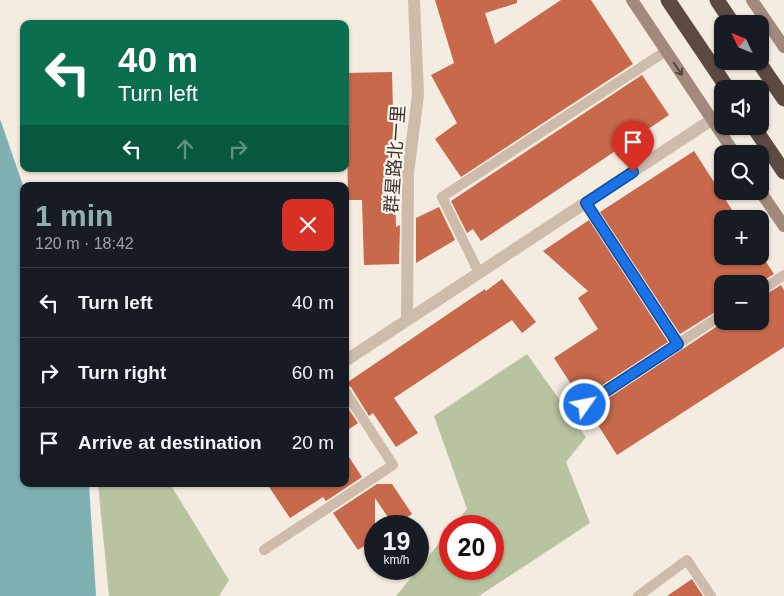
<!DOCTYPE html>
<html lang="en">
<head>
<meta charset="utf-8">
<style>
	:root { --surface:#171b24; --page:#242831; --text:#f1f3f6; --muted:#9ea1a6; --line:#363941; --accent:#92aeb2 }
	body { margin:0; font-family:Arial,"Noto Sans SC",sans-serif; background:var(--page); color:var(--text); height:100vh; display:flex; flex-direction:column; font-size:19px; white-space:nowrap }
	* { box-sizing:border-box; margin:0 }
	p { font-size:16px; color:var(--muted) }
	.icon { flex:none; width:28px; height:28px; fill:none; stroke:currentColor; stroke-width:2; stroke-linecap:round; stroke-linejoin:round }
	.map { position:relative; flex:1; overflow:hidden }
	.sheet { position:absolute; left:20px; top:182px; width:329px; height:305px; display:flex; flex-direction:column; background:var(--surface); border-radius:10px; box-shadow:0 1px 4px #0004 }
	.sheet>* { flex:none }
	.banner { position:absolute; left:20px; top:20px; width:329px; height:152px; border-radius:10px; box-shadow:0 1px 4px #0004; background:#0b6e4f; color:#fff; overflow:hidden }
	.needle { width:32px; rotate:313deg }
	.tools { position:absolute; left:714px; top:15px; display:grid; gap:10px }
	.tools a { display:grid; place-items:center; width:55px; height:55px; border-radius:10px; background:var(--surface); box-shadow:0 1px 4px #0004; font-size:25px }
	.speed { position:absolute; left:364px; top:515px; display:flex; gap:10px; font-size:25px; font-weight:700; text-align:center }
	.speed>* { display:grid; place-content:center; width:65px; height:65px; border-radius:50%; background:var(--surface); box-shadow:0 1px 4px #0004; line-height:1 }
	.speed small { font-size:12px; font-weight:400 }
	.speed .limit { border:8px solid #d22; background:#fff; color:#111 }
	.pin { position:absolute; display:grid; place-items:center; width:42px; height:42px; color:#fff; margin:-51px -21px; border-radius:50% 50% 50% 0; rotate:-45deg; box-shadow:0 0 5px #0007 }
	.pin .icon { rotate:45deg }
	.me { position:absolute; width:55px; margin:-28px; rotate:57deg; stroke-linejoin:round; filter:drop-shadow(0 0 4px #0008) }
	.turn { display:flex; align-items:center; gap:18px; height:105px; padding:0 15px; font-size:22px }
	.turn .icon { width:65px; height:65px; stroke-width:2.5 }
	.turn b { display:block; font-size:35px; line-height:42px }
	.lanes { display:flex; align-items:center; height:48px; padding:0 15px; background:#0003; justify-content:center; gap:25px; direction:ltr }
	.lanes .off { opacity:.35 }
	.round { display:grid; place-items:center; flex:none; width:52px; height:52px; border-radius:10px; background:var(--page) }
	.headline { display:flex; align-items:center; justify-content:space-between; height:85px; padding:0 15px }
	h1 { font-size:30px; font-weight:700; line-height:38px; color:var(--accent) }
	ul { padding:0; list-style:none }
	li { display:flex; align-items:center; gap:15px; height:70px; padding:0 15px; border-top:1px solid var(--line) }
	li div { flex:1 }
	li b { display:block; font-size:19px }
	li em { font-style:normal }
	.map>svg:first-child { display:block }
	.green { fill:#b8c4a0 }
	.water { fill:#7fb0b2 }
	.building { fill:#c8694b }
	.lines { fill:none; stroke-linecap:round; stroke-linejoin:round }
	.lane { stroke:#cdbbac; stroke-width:10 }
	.street { stroke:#cdbbac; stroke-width:12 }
	.secondary { stroke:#a18a7d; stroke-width:12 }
	.highway { stroke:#5c4a42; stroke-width:15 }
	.oneway { stroke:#544640 }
	.route-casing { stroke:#114b97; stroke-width:12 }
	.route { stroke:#1a73e8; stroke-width:9 }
	.labels { text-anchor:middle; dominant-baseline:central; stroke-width:4.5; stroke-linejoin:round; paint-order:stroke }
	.street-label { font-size:18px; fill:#3b302b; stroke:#fbf5ee }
</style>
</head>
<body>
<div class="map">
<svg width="784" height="596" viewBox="0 0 784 596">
	<rect width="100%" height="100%" fill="#f4ebe1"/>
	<!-- green -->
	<g class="green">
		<path d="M 527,354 L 586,437 L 566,462 L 590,523 L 479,596 L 396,596 L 450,530 L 450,569 L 492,569 L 492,526 L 453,526 L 467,509 L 434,416 Z"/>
		<path d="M 98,484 L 170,484 L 229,580 L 219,596 L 109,596 Z"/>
	</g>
	<!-- water -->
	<path class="water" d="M 0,119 L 24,188 L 24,484 L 89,484 L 96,596 L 0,596 Z"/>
	<!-- building -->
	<g class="building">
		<path d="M 435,0 L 517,0 L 517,3 L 485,13 L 495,44 L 561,0 L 591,0 L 633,64 L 461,177 L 435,139 L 457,123 L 431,75 L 454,63 Z"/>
		<path d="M 392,72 L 396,227 L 400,225 L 399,264 L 364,265 L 362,200 L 348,200 L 346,73 Z"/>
		<path d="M 642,75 L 669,115 L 481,241 L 473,229 L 467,233 L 451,201 Z"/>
		<path d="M 694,151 L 738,219 L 722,219 L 722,256 L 762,256 L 774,274 L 758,284 L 722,284 L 722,308 L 680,334 L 600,212 Z"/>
		<path d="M 439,207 L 455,240 L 416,263 L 416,218 Z"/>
		<path d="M 589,220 L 668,342 L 581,399 L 554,358 L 598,329 L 578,298 L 588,291 L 543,251 Z"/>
		<path d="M 502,279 L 536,322 L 522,333 L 512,320 L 394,398 L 418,433 L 396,447 L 373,413 L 369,416 L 351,387 L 345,384 L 485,289 L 486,291 Z"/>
		<path d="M 781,285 L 784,290 L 784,347 L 617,455 L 589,411 L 725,321 L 760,321 L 760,298 Z"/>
		<path d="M 345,404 L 358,423 L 345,432 Z"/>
		<path d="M 345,451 L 362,477 L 326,501 L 323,497 L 290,518 L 267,484 L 345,484 Z"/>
		<path d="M 377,484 L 392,484 L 412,514 L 394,526 L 375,498 L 375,539 L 358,550 L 333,513 Z"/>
		<path d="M 692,579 L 703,596 L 667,596 Z"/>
	</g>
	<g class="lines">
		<!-- lane -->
		<g class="lane">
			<path d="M 586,203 L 678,344"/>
			<path d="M 479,273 L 442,197 L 666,51"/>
			<path d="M 760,291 L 784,275"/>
			<path d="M 585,405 L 722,315"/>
			<path d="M 264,550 L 393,465 L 345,391"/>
			<path d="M 638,596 L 687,560 L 711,596"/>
		</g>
		<!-- street -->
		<g class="street">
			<path d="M 407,320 L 408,173 L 418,95 L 414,0"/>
			<path d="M 345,361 L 722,113"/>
		</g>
		<!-- secondary -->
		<g class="secondary">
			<path d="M 632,0 L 735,154"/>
			<path d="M 752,0 L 784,47"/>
			<path d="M 760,191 L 784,226"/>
		</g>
		<!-- highway -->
		<g class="highway">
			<path d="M 668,0 L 728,89"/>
			<path d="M 717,0 L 733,24"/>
			<path d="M 758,61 L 784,99"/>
			<path d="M 753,126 L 784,172"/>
		</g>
	</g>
	<!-- one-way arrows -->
	<defs><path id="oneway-shaft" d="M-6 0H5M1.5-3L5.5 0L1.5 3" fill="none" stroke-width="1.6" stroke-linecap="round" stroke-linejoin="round" transform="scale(1.25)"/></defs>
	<use class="oneway" href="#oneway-shaft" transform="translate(678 69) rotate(56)"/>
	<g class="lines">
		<defs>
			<path id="route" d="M 585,405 L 678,344 L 586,203 L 633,172"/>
		</defs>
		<!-- route casing -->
		<use href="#route" class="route-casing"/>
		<!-- route -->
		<use href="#route" class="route"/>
	</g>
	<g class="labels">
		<!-- street labels -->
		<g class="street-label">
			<text transform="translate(395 159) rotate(-86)">群星路北一里</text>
		</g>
	</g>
</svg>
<div class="tools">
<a><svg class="needle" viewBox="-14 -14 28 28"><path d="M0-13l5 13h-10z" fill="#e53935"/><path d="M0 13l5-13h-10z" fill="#9ea1a6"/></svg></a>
<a><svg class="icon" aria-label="sound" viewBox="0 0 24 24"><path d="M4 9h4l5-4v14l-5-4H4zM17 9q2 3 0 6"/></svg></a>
<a><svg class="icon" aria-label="search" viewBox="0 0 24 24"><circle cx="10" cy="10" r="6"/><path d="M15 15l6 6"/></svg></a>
<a>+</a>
<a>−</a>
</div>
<div class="speed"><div>19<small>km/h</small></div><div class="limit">20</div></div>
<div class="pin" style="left:633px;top:172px;background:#d93025"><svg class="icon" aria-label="arrive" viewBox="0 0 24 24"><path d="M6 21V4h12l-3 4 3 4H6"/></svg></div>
<svg class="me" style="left:585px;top:405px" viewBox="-20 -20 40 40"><circle r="17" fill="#1a73e8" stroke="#fff" stroke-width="3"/><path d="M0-11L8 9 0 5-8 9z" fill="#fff"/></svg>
<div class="banner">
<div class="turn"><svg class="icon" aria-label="left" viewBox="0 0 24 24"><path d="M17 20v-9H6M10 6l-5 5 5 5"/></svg><div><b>40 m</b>Turn left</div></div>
<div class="lanes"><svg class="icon" aria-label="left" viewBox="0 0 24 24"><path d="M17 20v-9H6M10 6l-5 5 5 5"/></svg><svg class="icon off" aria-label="ahead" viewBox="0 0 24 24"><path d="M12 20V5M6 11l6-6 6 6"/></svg><svg class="icon off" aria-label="right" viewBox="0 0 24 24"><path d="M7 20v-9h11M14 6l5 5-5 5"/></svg></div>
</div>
<section class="sheet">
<div class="headline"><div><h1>1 min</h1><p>120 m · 18:42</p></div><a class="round" style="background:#d93025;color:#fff"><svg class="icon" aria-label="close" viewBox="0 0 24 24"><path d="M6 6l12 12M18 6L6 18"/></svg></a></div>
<ul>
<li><svg class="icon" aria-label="left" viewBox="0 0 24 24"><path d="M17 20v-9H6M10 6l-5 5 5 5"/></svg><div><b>Turn left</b></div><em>40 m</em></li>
<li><svg class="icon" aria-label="right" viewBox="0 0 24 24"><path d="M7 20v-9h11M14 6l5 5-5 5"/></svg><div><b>Turn right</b></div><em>60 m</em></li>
<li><svg class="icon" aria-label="arrive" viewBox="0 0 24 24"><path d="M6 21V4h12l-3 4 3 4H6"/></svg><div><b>Arrive at destination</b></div><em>20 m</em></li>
</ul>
</section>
</div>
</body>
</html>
